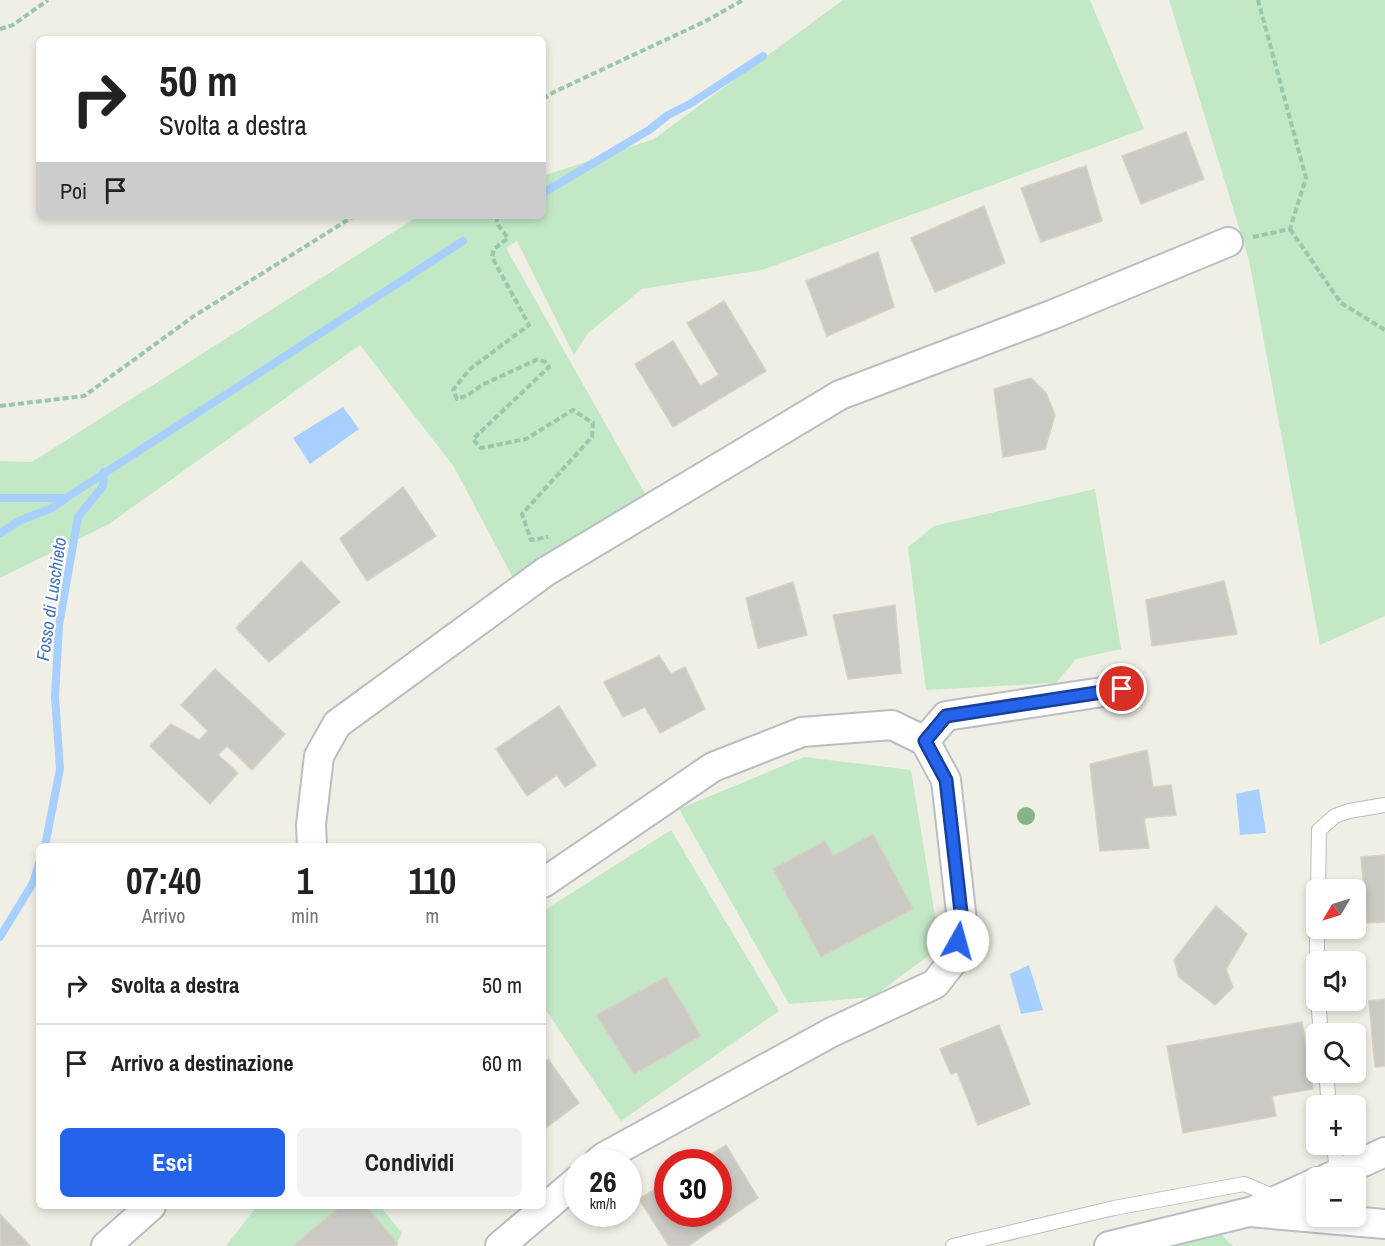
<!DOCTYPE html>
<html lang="it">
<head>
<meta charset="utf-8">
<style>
	:root { --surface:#fff; --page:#f2f2f2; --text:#222; --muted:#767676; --line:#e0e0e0; --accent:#2563eb }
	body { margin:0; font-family:"Archivo Narrow",sans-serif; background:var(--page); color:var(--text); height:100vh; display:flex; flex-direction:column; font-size:22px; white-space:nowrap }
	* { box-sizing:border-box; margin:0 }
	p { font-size:20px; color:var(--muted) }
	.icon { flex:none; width:33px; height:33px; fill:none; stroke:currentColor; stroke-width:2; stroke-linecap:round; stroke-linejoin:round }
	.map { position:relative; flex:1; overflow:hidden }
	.sheet { position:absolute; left:36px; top:843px; width:510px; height:366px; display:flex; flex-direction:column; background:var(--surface); border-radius:9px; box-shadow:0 3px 9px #0003 }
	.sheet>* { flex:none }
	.banner { position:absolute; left:36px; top:36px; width:510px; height:183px; border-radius:9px; box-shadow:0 3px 9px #0003; background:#fff; color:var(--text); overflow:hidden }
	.needle { width:39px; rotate:232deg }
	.controls { position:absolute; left:1306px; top:879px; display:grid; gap:12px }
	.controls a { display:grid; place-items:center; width:60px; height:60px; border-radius:9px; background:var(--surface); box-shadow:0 3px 9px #0003; font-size:30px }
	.speed { position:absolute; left:564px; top:1149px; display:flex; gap:12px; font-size:30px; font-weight:700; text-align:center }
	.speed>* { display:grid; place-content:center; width:78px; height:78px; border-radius:50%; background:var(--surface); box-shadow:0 3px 9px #0003; line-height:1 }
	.speed small { font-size:15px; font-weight:400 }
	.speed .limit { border:9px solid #d22; background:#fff; color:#111 }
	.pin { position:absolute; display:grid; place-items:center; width:51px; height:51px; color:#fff; margin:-26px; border:3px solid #fff; border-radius:50%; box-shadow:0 2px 6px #0007 }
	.me { position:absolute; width:66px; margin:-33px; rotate:7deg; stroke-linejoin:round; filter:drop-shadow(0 0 4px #0008) }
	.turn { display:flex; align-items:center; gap:21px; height:126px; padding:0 24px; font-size:27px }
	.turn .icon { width:78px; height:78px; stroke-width:2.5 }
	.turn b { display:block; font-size:42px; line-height:51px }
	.then { display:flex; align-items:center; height:57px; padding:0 24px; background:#0003; gap:12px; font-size:22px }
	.eta { display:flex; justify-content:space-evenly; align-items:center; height:102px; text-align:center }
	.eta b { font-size:36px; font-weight:800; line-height:42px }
	.cta { display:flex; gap:12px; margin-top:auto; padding:12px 24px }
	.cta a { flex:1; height:69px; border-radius:9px; background:var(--accent); color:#fff; font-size:24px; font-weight:800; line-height:69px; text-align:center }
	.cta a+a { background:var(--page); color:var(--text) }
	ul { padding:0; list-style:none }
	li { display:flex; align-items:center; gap:18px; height:78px; padding:0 24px; border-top:2px solid var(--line) }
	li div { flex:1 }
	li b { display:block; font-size:22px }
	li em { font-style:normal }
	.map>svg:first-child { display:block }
	.green { fill:#c2e8c6 }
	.water { fill:#a7cfff }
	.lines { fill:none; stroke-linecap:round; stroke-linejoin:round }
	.stream { stroke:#a7cfff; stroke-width:8 }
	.building { fill:#cbc9c3; stroke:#d5d2c4; stroke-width:1.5 }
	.lane-casing { stroke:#babdc2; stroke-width:16 }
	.street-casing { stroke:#babdc2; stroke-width:32 }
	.path { stroke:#99c7ac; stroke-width:4; stroke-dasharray:6 3; stroke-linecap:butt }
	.lane { stroke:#fff; stroke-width:14 }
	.street { stroke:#fff; stroke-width:28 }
	.tree { fill:#87b38a }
	.route-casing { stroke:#184099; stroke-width:15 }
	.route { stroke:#2563eb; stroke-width:10 }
	.labels { text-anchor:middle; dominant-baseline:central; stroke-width:4.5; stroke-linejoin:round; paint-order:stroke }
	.water-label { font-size:18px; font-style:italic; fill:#4171bf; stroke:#fff }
</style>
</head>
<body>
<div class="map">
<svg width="1385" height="1246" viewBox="0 0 1385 1246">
	<rect width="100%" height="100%" fill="#f0efe6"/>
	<!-- green -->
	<g class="green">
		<path d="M 843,0 L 1090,0 L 1144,129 L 762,270 L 642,289 L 588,333 L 574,355 L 517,241 L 506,248 L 653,508 L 520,591 L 454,467 L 360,345 L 109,524 L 0,578 L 0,461 L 32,462 L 414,219 L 424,216 L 543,216 L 543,176 L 654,139 Z"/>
		<path d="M 1169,0 L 1385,0 L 1385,616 L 1320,645 L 1249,260 Z"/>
		<path d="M 1095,489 L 1121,649 L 1076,659 L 1056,683 L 926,690 L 908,547 L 934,526 Z"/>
		<path d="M 804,757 L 911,770 L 940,947 L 873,997 L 789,1004 L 679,809 Z"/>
		<path d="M 671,830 L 779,1011 L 621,1121 L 543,1006 L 543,911 Z"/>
		<path d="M 257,1206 L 380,1206 L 402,1233 L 397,1243 L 398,1246 L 226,1246 Z"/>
		<path d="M 1208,1222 L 1233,1246 L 1109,1246 Z"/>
	</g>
	<!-- water -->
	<g class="water">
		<path d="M 343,407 L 359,429 L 310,464 L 293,438 Z"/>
		<path d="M 1259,789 L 1266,833 L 1240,835 L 1236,794 Z"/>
		<path d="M 1029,965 L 1043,1010 L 1021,1014 L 1010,974 Z"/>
	</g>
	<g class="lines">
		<!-- stream -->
		<g class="stream">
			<path d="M 543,193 L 649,130 L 668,115 L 690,104 L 763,56"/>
			<path d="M 0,498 L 66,498 L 463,241"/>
			<path d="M 0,533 L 21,520 L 52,508 L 65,499"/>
			<path d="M 45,846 L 60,769 L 55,697 L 59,625 L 78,517 L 103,486 L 104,472"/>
			<path d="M 0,937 L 33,883 L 39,864"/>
		</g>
	</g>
	<!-- building -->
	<g class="building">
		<path d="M 1186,132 L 1204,179 L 1141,204 L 1122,156 Z"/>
		<path d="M 1086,166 L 1102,221 L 1041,242 L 1021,188 Z"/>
		<path d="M 984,206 L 1005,263 L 935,292 L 911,238 Z"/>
		<path d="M 878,252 L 894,307 L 827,336 L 806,281 Z"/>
		<path d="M 724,301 L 766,371 L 673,427 L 635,364 L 673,341 L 700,386 L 719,375 L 687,323 Z"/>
		<path d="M 1031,378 L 1046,393 L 1055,415 L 1045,449 L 1003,457 L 994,389 Z"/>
		<path d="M 403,487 L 436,536 L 367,581 L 340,539 Z"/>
		<path d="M 301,561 L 340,602 L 269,662 L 236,628 Z"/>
		<path d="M 1224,581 L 1237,634 L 1152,646 L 1146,600 Z"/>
		<path d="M 793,582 L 807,635 L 758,648 L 746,598 Z"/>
		<path d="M 895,605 L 901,673 L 848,679 L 833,615 Z"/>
		<path d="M 659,656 L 671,674 L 685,667 L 705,709 L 660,733 L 645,707 L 623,717 L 604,682 Z"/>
		<path d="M 215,669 L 285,734 L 252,770 L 227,746 L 218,755 L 238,773 L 210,804 L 150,746 L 171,724 L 199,740 L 208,731 L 181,705 Z"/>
		<path d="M 559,706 L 596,765 L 565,787 L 557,775 L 527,796 L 496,749 Z"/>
		<path d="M 1147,750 L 1153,787 L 1171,785 L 1176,815 L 1144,818 L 1149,848 L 1100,851 L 1090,764 Z"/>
		<path d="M 873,834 L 913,909 L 821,957 L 773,869 L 825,841 L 833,856 Z"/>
		<path d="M 1385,855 L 1385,922 L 1367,923 L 1361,857 Z"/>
		<path d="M 1216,906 L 1247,934 L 1226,969 L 1233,987 L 1215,1005 L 1179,977 L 1174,960 Z"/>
		<path d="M 666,977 L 701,1036 L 634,1074 L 596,1015 Z"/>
		<path d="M 1385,999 L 1385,1066 L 1375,1067 L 1369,1001 Z"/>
		<path d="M 1302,1022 L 1313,1089 L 1272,1096 L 1276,1116 L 1183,1133 L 1167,1046 Z"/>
		<path d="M 999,1025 L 1030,1104 L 978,1125 L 957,1072 L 951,1074 L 940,1049 Z"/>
		<path d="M 548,1059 L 579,1103 L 543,1130 L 543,1063 Z"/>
		<path d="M 726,1145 L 758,1198 L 688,1246 L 669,1246 L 639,1199 L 668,1181 L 668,1214 L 718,1214 L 718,1162 L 699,1162 Z"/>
		<path d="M 341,1206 L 366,1206 L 397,1243 L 394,1246 L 293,1246 Z"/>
		<path d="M 0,1214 L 30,1246 L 0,1246 Z"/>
	</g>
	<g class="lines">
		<defs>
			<g id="lane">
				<path d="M 1318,890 L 1319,830 L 1335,816 L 1349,811 L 1385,805"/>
				<path d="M 1317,996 L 1317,928"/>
				<path d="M 1318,1000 L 1321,1034"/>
				<path d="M 1326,1072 L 1329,1106"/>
				<path d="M 1334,1144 L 1337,1173"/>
				<path d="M 953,1246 L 1114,1208 L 1244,1184 L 1278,1198"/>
			</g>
			<g id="street">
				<path d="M 925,741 L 946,716 L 1122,689"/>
				<path d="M 312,846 L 311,825 L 319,756 L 337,724 L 545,572 L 840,395 L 1054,314 L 1228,242"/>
				<path d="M 543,883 L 713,767 L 802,732 L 892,725 L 925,741 L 946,780 L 962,921 L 953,961 L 935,984 L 832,1032 L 604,1157 L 598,1162"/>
				<path d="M 1328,1178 L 1385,1152"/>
				<path d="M 1251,1212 L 1317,1182"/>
				<path d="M 106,1246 L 151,1206"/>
				<path d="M 500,1246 L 578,1180"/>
				<path d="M 1109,1246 L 1249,1212 L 1385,1224"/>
			</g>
		</defs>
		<!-- lane casing -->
		<use href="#lane" class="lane-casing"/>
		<!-- street casing -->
		<use href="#street" class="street-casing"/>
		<!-- path -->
		<g class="path">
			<path d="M 0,29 L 13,25 L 48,0"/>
			<path d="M 543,99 L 554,92 L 706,21 L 743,0"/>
			<path d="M 496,216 L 498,225 L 508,238 L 494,249 L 492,257 L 529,325 L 470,369 L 453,390 L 457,399 L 468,395 L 482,385 L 538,359 L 545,362 L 549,367 L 473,439 L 481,448 L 526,439 L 573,410 L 593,423 L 592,437 L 522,514 L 531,540 L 548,537"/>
			<path d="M 1290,229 L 1341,303 L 1385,330"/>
			<path d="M 1253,237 L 1290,229 L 1306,178 L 1258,0"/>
			<path d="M 0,406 L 84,396 L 194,316 L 354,216"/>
		</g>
		<!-- lane -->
		<use href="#lane" class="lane"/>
		<!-- street -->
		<use href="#street" class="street"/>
	</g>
	<!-- trees -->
	<circle class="tree" cx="1026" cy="816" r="9"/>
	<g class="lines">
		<defs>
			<path id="route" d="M 958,941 L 962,921 L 946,780 L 925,741 L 946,716 L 1122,689"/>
		</defs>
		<!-- route casing -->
		<use href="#route" class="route-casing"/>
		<!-- route -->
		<use href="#route" class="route"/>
	</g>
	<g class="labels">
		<!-- water labels -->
		<g class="water-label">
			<text transform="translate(51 599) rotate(-82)">Fosso di Luschieto</text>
		</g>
	</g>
</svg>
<div class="controls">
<a><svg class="needle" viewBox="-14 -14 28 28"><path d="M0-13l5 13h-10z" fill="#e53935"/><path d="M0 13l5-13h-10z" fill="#767676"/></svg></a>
<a><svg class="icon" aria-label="sound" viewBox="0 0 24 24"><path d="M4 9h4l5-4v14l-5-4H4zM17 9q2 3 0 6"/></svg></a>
<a><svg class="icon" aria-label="search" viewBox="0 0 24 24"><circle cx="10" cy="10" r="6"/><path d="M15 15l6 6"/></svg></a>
<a>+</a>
<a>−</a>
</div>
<div class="speed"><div>26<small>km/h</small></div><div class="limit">30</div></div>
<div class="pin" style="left:1122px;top:689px;background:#d93025"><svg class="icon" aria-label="arrive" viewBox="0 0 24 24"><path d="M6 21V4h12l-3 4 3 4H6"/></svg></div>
<svg class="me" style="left:958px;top:941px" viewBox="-20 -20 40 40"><circle r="19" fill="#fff"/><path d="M0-13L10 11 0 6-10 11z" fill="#2563eb"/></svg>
<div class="banner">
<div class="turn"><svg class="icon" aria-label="right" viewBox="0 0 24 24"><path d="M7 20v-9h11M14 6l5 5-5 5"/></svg><div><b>50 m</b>Svolta a destra</div></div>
<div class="then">Poi<svg class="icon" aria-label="arrive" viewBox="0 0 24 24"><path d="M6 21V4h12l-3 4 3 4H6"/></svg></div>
</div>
<section class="sheet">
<div class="eta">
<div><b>07:40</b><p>Arrivo</p></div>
<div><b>1</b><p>min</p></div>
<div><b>110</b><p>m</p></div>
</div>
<ul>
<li><svg class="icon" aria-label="right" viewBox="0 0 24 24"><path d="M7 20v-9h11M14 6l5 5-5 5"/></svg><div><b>Svolta a destra</b></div><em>50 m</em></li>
<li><svg class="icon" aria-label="arrive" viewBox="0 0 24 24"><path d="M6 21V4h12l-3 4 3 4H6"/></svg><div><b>Arrivo a destinazione</b></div><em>60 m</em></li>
</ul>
<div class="cta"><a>Esci</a><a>Condividi</a></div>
</section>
</div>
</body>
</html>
